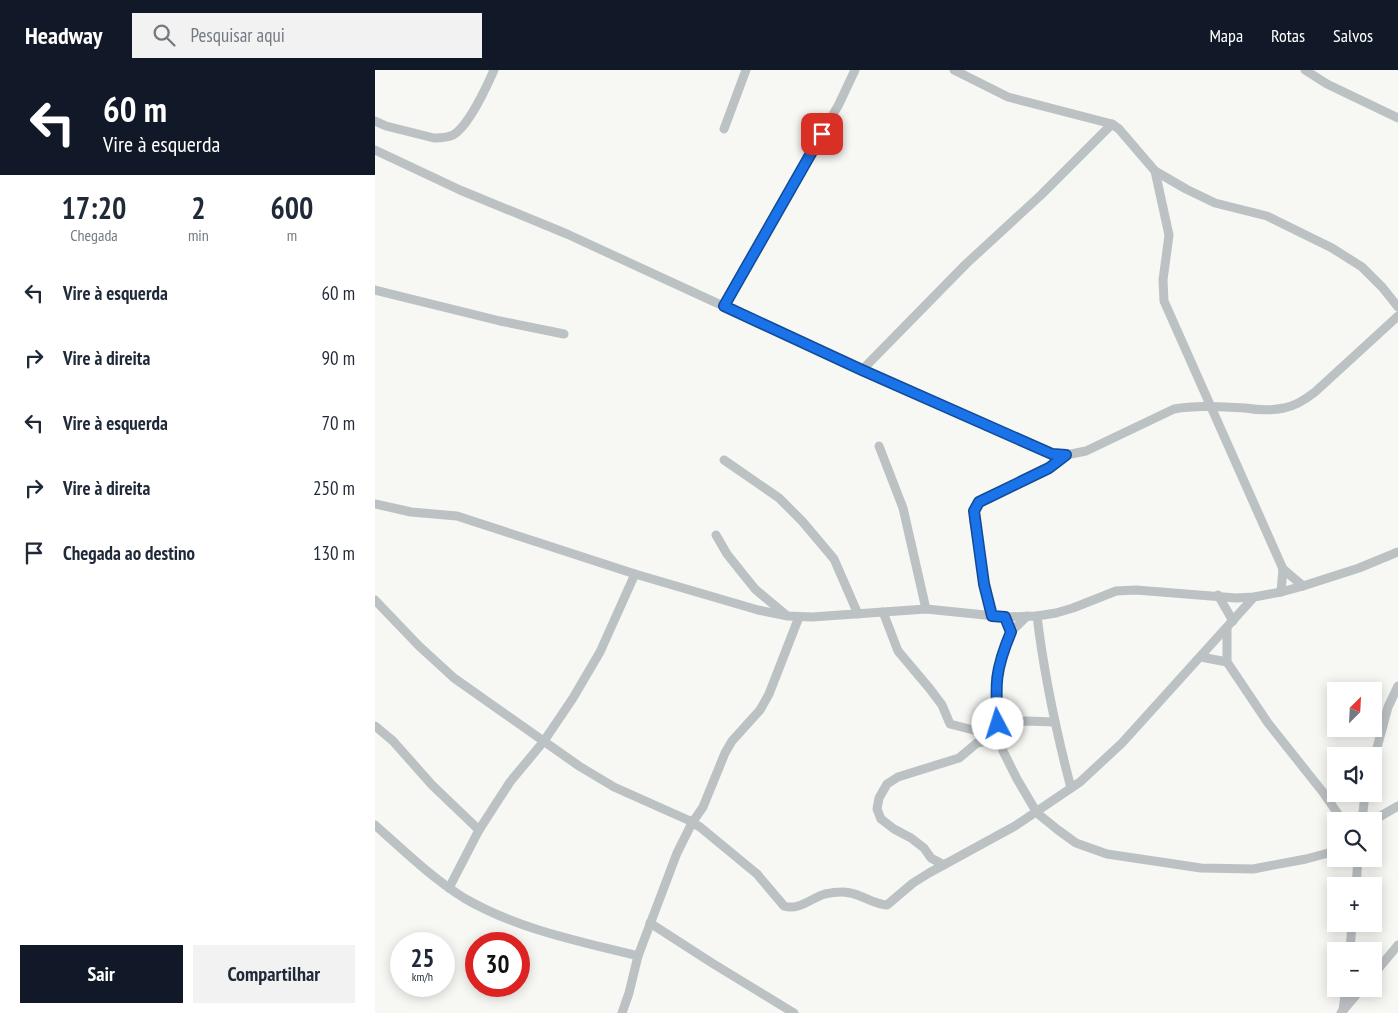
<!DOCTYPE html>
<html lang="pt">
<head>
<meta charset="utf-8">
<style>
	:root { --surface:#fff; --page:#f2f2f3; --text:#1f2937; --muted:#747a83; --accent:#111827 }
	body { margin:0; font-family:"PT Sans Narrow",sans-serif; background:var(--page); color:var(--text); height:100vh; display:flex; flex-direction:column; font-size:19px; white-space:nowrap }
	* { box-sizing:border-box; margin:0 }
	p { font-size:16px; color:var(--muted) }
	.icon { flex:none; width:28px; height:28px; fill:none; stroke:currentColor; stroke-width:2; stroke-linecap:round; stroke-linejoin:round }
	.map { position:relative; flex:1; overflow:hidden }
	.drawer { display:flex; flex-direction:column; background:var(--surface); width:375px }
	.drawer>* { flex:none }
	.guide { background:#111827; color:#fff; overflow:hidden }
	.needle { width:32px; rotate:24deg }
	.buttons { position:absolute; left:952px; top:612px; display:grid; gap:10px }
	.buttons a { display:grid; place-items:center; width:55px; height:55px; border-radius:0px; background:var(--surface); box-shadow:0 2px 12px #0003; font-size:25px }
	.speed { position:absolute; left:15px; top:862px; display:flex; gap:10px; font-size:25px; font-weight:700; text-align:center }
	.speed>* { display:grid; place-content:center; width:65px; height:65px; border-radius:50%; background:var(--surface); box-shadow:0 2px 12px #0003; line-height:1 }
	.speed small { font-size:12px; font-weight:400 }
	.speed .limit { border:8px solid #d22; background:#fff; color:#111 }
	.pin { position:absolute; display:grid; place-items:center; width:42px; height:42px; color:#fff; margin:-21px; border-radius:10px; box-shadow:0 2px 8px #0006 }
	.me { position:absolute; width:55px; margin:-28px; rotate:355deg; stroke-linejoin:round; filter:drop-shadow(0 0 4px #0008) }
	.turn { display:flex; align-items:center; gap:18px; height:105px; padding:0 20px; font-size:22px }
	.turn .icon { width:65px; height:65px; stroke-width:2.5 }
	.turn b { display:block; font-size:35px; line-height:42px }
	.eta { display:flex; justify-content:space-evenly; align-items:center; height:85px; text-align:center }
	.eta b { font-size:30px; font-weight:800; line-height:35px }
	.cta { display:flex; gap:10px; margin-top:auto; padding:10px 20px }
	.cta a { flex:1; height:58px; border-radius:0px; background:var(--accent); color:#fff; font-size:20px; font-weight:800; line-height:58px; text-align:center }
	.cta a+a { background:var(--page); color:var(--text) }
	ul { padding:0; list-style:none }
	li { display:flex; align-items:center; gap:15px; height:65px; padding:0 20px }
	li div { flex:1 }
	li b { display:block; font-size:19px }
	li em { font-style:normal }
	header { display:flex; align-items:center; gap:30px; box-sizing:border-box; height:70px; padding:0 25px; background:var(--accent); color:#fff }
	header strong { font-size:24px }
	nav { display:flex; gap:28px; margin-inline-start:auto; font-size:18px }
	.search { width:350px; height:45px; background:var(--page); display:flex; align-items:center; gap:12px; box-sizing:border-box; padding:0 18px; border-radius:0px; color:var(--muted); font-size:19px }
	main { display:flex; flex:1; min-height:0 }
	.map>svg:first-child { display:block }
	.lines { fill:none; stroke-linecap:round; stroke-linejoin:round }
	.minor { stroke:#bcc1c4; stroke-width:9 }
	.route-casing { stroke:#114b97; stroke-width:12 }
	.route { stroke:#1a73e8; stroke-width:9 }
</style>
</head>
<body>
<header>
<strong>Headway</strong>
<div class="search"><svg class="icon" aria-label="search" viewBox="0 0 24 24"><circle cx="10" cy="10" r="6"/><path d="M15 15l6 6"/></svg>Pesquisar aqui</div>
<nav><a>Mapa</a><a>Rotas</a><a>Salvos</a></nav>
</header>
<main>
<section class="drawer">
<div class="guide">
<div class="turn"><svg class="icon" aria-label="left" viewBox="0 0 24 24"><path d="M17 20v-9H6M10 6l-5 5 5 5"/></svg><div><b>60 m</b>Vire à esquerda</div></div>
</div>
<div class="eta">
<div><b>17:20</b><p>Chegada</p></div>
<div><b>2</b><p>min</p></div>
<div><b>600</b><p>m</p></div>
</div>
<ul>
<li><svg class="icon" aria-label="left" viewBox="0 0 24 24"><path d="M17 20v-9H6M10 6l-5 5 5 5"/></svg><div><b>Vire à esquerda</b></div><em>60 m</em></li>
<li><svg class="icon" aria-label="right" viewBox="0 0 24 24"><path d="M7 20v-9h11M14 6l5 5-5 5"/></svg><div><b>Vire à direita</b></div><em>90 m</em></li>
<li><svg class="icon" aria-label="left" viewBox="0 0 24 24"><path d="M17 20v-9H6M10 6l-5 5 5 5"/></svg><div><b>Vire à esquerda</b></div><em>70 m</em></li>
<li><svg class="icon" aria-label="right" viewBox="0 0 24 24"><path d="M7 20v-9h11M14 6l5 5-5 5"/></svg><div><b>Vire à direita</b></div><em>250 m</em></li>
<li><svg class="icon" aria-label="arrive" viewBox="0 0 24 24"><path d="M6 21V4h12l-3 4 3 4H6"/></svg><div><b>Chegada ao destino</b></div><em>130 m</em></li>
</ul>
<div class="cta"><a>Sair</a><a>Compartilhar</a></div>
</section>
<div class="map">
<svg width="1023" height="943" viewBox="0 0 1023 943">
	<rect width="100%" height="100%" fill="#f7f7f4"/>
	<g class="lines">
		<!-- minor -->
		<g class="minor">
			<path d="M 579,0 L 633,27 L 737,54 L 744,59 L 780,101 L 811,119 L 840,133 L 892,146 L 957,178 L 987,197 L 1007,217 L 1023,237"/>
			<path d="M 930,0 L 952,14 L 1023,48"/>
			<path d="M 0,51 L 11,56 L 59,68 C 65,68 72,68 78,65 C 93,57 112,16 119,0"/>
			<path d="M 349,59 L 371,0"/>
			<path d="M 0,80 L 85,120 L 192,164 L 487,300 L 677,384 L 691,385 L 711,381 L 799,339 C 823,335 846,337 870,338 C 883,340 896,341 909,338 C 921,336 931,329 940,322 L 1023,246"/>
			<path d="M 780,101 L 794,165 L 788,210 L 789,231 L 908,499 L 928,516"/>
			<path d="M 0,220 L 125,251 L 189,264"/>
			<path d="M 349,236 L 464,34 L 480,0"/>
			<path d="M 487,300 L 591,194 L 666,125 L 737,54"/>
			<path d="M 504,376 L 528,438 L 551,539"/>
			<path d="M 349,390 L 404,428 L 427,451 L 459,489 L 483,544"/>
			<path d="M 0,434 L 36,442 L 82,446 L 260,504 L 383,540 L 413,546 L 437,547 L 551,539 L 630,547 L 662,546 L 681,543 L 698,538 L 741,521 L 761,520 L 861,528 L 879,527 L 906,522 L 928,516 L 984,498 L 1023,482"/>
			<path d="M 341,465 L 352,484 L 380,519 L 411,545"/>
			<path d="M 906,522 L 908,499"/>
			<path d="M 843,525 L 858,551"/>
			<path d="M 0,530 L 44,576 L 79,608 L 204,696 L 239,717 L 313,750 L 325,757 L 382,804 L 409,836 C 424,841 436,828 450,824 C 455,823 461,822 466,822 C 483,821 496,834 512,835 L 538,813 L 554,803 L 640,756 L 705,712 L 747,673 L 879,527"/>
			<path d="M 508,542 L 523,581 L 555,619 L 567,635 L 575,654 L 606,662 L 618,669"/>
			<path d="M 617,546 C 611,520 607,500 604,474 C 602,463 593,442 603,433 C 609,427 619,424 627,420 C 649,410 672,401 691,385"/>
			<path d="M 652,546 L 636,562 L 626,586 L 621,609 L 623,654 L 628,681 L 642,709 L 662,743 L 683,760 L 701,773 L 732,784 L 826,798 L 878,799 L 931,789 L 957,782 L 961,778"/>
			<path d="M 662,546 C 669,604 681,661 696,718"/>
			<path d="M 852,558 L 852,592 L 893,653 L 947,721 L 968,751"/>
			<path d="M 826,587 L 852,592"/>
			<path d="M 623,654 L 651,651 L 680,652"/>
			<path d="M 0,656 L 18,671 L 57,715 L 104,760"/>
			<path d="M 999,689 L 1013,637 L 1023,616"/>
			<path d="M 987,751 L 990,724"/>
			<path d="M 997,751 L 1023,736"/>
			<path d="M 0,755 C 28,780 57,808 89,828 C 142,859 204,871 263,886"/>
			<path d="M 569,795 L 556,788 L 549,778 L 536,768 L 519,759 L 506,749 L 502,739 L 504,728 L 512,714 L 523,707 L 584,688 L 602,673 L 625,668"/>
			<path d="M 981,816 L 983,789"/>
			<path d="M 74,818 L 104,760 L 135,712 L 169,671 L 198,628 L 225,582 L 260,504"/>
			<path d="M 275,853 L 337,893 L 419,943"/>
			<path d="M 975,881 L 977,854"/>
			<path d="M 999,904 L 1023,875"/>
			<path d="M 968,940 L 971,919"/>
			<path d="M 247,943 L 254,923 L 263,886 L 302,783 L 317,753 L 328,737 L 350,683 L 357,671 L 385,640 L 394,624 L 424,547"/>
			<path d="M 966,943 L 986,919"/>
		</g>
	</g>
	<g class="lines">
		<defs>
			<path id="route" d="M 447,64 L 349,236 L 487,300 L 677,384 L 691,385 L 674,398 L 604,432 L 599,441 L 609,514 L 617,546 L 630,547 L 636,562 C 620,600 620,614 623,654"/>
		</defs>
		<!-- route casing -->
		<use href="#route" class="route-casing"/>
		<!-- route -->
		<use href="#route" class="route"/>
	</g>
</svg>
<div class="buttons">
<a><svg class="needle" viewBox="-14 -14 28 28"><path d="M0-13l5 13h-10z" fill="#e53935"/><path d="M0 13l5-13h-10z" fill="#747a83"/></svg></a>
<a><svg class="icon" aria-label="sound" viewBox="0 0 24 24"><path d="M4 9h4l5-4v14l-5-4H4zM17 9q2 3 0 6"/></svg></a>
<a><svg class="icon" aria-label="search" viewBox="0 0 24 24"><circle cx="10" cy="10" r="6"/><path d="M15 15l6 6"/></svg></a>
<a>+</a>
<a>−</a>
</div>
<div class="speed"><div>25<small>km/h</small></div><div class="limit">30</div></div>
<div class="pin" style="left:447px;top:64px;background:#d93025"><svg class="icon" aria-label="arrive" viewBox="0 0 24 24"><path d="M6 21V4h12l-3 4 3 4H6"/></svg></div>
<svg class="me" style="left:623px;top:654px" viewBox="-20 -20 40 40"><circle r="19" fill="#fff"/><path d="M0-13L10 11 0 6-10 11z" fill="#1a73e8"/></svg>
</div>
</main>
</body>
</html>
